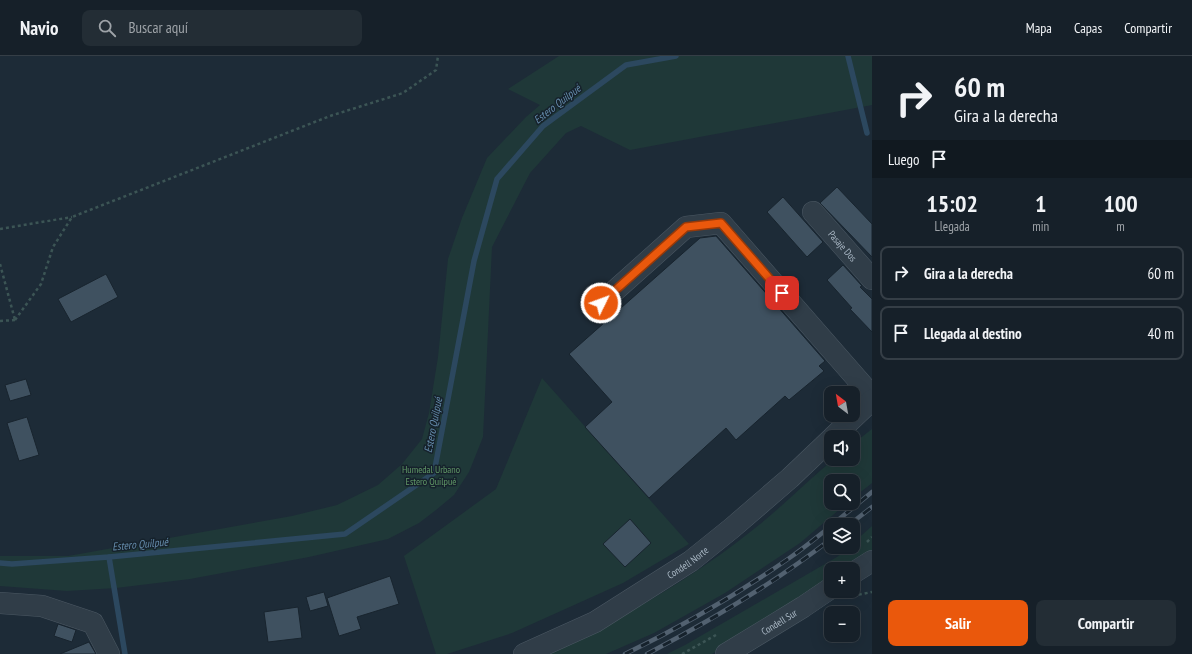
<!DOCTYPE html>
<html lang="es">
<head>
<meta charset="utf-8">
<style>
	:root { --surface:#162029; --page:#232d35; --text:#f1f3f6; --muted:#9ea3a8; --line:#353e46; --accent:#ea580c }
	body { margin:0; font-family:"PT Sans Narrow",sans-serif; background:var(--page); color:var(--text); height:100vh; display:flex; flex-direction:column; font-size:15px; white-space:nowrap }
	* { box-sizing:border-box; margin:0 }
	p { font-size:13px; color:var(--muted) }
	.icon { flex:none; width:22px; height:22px; fill:none; stroke:currentColor; stroke-width:2; stroke-linecap:round; stroke-linejoin:round }
	.map { position:relative; flex:1; overflow:hidden }
	.side { display:flex; flex-direction:column; background:var(--surface); width:320px }
	.side>* { flex:none }
	.top-card { background:#162029; color:var(--text); overflow:hidden }
	.needle { width:26px; rotate:329deg }
	.controls { position:absolute; left:824px; top:330px; display:grid; gap:8px }
	.controls a { display:grid; place-items:center; width:36px; height:36px; border-radius:8px; background:var(--surface); box-shadow:0 4px 16px #0002,0 0 0 1px var(--line); font-size:20px }
	.pin { position:absolute; display:grid; place-items:center; width:34px; height:34px; color:#fff; margin:-17px; border-radius:8px; box-shadow:0 2px 6px #0006 }
	.me { position:absolute; width:44px; margin:-22px; rotate:48deg; stroke-linejoin:round; filter:drop-shadow(0 0 3px #0008) }
	.turn { display:flex; align-items:center; gap:14px; height:84px; padding:0 16px; font-size:18px }
	.turn .icon { width:52px; height:52px; stroke-width:2.5 }
	.turn b { display:block; font-size:28px; line-height:34px }
	.then { display:flex; align-items:center; height:38px; padding:0 16px; background:#0003; gap:8px; font-size:15px }
	.eta { display:flex; justify-content:space-evenly; align-items:center; height:68px; text-align:center }
	.eta b { font-size:24px; font-weight:700; line-height:28px }
	.button { display:flex; gap:8px; margin-top:auto; padding:8px 16px }
	.button a { flex:1; height:46px; border-radius:8px; background:var(--accent); color:#fff; font-size:16px; font-weight:700; line-height:46px; text-align:center }
	.button a+a { background:var(--page); color:var(--text) }
	ul { padding:0; list-style:none }
	li { display:flex; align-items:center; gap:12px; height:54px; margin:0 8px 6px; padding:0 8px; border:2px solid var(--line); border-radius:8px }
	li div { flex:1 }
	li b { display:block; font-size:15px }
	li em { font-style:normal }
	header { display:flex; align-items:center; gap:24px; box-sizing:border-box; height:56px; padding:0 20px; background:var(--surface); border-bottom:1px solid var(--line) }
	header strong { font-size:19px }
	nav { display:flex; gap:22px; margin-inline-start:auto; font-size:14px }
	.search { width:280px; height:36px; background:var(--page); display:flex; align-items:center; gap:10px; box-sizing:border-box; padding:0 14px; border-radius:8px; color:var(--muted); font-size:15px }
	main { display:flex; flex:1; min-height:0 }
	.map>svg:first-child { display:block }
	.green { fill:#1f3838 }
	.lines { fill:none; stroke-linecap:round; stroke-linejoin:round }
	.stream { stroke:#2c485f; stroke-width:5.5 }
	.building { fill:#3f5160; stroke:#18242e }
	.minor-casing { stroke:#4b5863; stroke-width:22 }
	.path { stroke:#3c5555; stroke-width:2.5; stroke-dasharray:3 3; stroke-linecap:butt }
	.minor { stroke:#303d48; stroke-width:21 }
	.rail-casing { stroke:#526170; stroke-width:4.5 }
	.rail { stroke:#16222c; stroke-width:3; stroke-dasharray:9; stroke-linecap:butt }
	.route-casing { stroke:#983908; stroke-width:10 }
	.route { stroke:#ea580c; stroke-width:7 }
	.labels { text-anchor:middle; dominant-baseline:central; stroke-width:3; stroke-linejoin:round; paint-order:stroke }
	.street-label { font-size:10px; fill:#aab8c5; stroke:#16222c }
	.park-label { font-size:10px; fill:#609766; stroke:#16222c }
	.water-label { font-size:11px; font-style:italic; fill:#668dad; stroke:#16222c }
</style>
</head>
<body>
<header>
<strong>Navio</strong>
<div class="search"><svg class="icon" aria-label="search" viewBox="0 0 24 24"><circle cx="10" cy="10" r="6"/><path d="M15 15l6 6"/></svg>Buscar aquí</div>
<nav><a>Mapa</a><a>Capas</a><a>Compartir</a></nav>
</header>
<main>
<div class="map">
<svg width="872" height="598" viewBox="0 0 872 598">
	<rect width="100%" height="100%" fill="#1d2b37"/>
	<!-- green -->
	<g class="green">
		<path d="M 559,0 L 872,0 L 872,49 L 630,94 L 581,70 L 566,77 L 530,117 L 492,191 L 483,381 L 469,416 L 454,439 L 436,454 L 419,467 L 388,483 L 309,501 L 190,523 L 116,532 L 67,535 L 0,530 L 0,500 L 68,500 L 292,460 L 337,449 L 378,429 L 402,408 L 422,383 L 429,357 L 438,301 L 448,203 L 462,162 L 487,102 L 526,61 L 540,49 L 508,33 Z"/>
		<path d="M 542,322 L 689,488 L 623,527 L 512,577 L 447,598 L 436,598 L 404,500 L 496,433 Z"/>
		<path d="M 872,373 L 872,427 L 853,442 L 853,425 L 831,425 L 831,447 L 847,447 L 800,487 L 725,537 L 654,577 L 606,598 L 549,598 C 623,562 695,521 759,469 C 785,448 808,424 834,403 L 853,403 L 853,388 Z"/>
		<path d="M 872,470 L 872,496 L 845,513 L 831,513 L 831,522 L 728,588 L 712,598 L 667,598 L 685,589 L 837,501 L 849,491 L 853,491 L 853,487 Z"/>
	</g>
	<g class="lines">
		<!-- stream -->
		<g class="stream">
			<path d="M 848,0 L 867,77"/>
			<path d="M 109,501 L 125,598"/>
			<path d="M 0,507 L 12,508 L 109,501 L 345,478 L 434,417 L 474,205 L 497,123 L 543,70 L 626,9 L 676,0"/>
		</g>
	</g>
	<!-- building -->
	<g class="building">
		<path d="M 837,131 L 872,168 L 872,201 L 820,147 Z"/>
		<path d="M 783,141 L 823,186 L 807,201 L 767,156 Z"/>
		<path d="M 716,180 L 825,305 L 819,310 L 824,315 L 789,344 L 785,340 L 736,384 L 726,372 L 649,442 L 585,371 L 612,346 L 569,298 L 700,182 Z"/>
		<path d="M 843,209 L 862,230 L 860,231 L 872,243 L 872,276 L 850,253 L 852,252 L 827,224 Z"/>
		<path d="M 106,218 L 118,241 L 71,266 L 58,243 Z"/>
		<path d="M 26,323 L 31,339 L 10,345 L 5,329 Z"/>
		<path d="M 27,361 L 39,399 L 19,405 L 7,367 Z"/>
		<path d="M 630,463 L 651,487 L 625,511 L 603,488 Z"/>
		<path d="M 390,520 L 399,548 L 357,561 L 361,573 L 339,580 L 327,542 Z"/>
		<path d="M 324,536 L 328,550 L 310,555 L 306,541 Z"/>
		<path d="M 298,551 L 302,582 L 268,586 L 264,556 Z"/>
		<path d="M 58,568 L 76,574 L 72,586 L 54,580 Z"/>
		<path d="M 89,586 L 96,598 L 60,598 Z"/>
	</g>
	<g class="lines">
		<defs>
			<g id="minor">
				<path id="s1" d="M 813,156 L 872,223"/>
				<path d="M 601,247 L 686,171 L 721,167 L 872,340"/>
				<path d="M 833,381 L 872,344"/>
				<path d="M 853,517 L 872,505"/>
				<path d="M 0,547 L 42,550 L 93,567 L 109,598"/>
				<path id="s2" d="M 524,598 L 595,566 L 691,505 L 732,472 L 790,422 L 831,383"/>
				<path id="s3" d="M 726,598 L 803,551 L 831,532"/>
			</g>
		</defs>
		<!-- minor casing -->
		<use href="#minor" class="minor-casing"/>
		<!-- path -->
		<g class="path">
			<path d="M 0,173 L 72,161"/>
			<path d="M 0,208 L 15,264"/>
			<path d="M 15,264 L 41,228 L 53,191 L 72,161 L 330,60 L 403,37 L 436,14 L 438,0"/>
			<path d="M 0,265 L 15,264"/>
			<path d="M 867,486 L 872,481"/>
			<path d="M 827,513 L 836,507"/>
			<path d="M 847,541 L 872,536"/>
			<path d="M 682,598 L 716,579"/>
		</g>
		<!-- minor -->
		<use href="#minor" class="minor"/>
		<defs>
			<g id="rail">
				<path d="M 832,469 L 872,436"/>
				<path d="M 849,469 L 872,451"/>
				<path d="M 625,598 C 681,571 736,539 788,503 C 803,493 817,481 831,470"/>
				<path d="M 647,598 C 712,564 773,528 831,483"/>
			</g>
		</defs>
		<!-- rail casing -->
		<use href="#rail" class="rail-casing"/>
		<!-- rail -->
		<use href="#rail" class="rail"/>
	</g>
	<g class="lines">
		<defs>
			<path id="route" d="M 601,247 L 686,171 L 721,167 L 782,237"/>
		</defs>
		<!-- route casing -->
		<use href="#route" class="route-casing"/>
		<!-- route -->
		<use href="#route" class="route"/>
	</g>
	<g class="labels">
		<!-- street labels -->
		<g class="street-label">
			<text stroke="none"><textPath href="#s1" startOffset="45">Pasaje Dos</textPath></text>
			<text stroke="none"><textPath href="#s2" startOffset="188">Condell Norte</textPath></text>
			<text stroke="none"><textPath href="#s3" startOffset="62">Condell Sur</textPath></text>
		</g>
		<!-- park labels -->
		<g class="park-label">
			<text x="431" y="413">Humedal Urbano<tspan x="431" dy="12">Estero Quilpué</tspan></text>
		</g>
		<!-- water labels -->
		<g class="water-label">
			<text transform="translate(557 48) rotate(-38)">Estero Quilpué</text>
			<text transform="translate(433 369) rotate(-79)">Estero Quilpué</text>
			<text transform="translate(140 488) rotate(-5)">Estero Quilpué</text>
		</g>
	</g>
</svg>
<div class="controls">
<a><svg class="needle" viewBox="-14 -14 28 28"><path d="M0-13l5 13h-10z" fill="#e53935"/><path d="M0 13l5-13h-10z" fill="#9ea3a8"/></svg></a>
<a><svg class="icon" aria-label="sound" viewBox="0 0 24 24"><path d="M4 9h4l5-4v14l-5-4H4zM17 9q2 3 0 6"/></svg></a>
<a><svg class="icon" aria-label="search" viewBox="0 0 24 24"><circle cx="10" cy="10" r="6"/><path d="M15 15l6 6"/></svg></a>
<a><svg class="icon" aria-label="layers" viewBox="0 0 24 24"><path d="M12 4l9 5-9 5-9-5zM3 14l9 5 9-5"/></svg></a>
<a>+</a>
<a>−</a>
</div>
<div class="pin" style="left:782px;top:237px;background:#d93025"><svg class="icon" aria-label="arrive" viewBox="0 0 24 24"><path d="M6 21V4h12l-3 4 3 4H6"/></svg></div>
<svg class="me" style="left:601px;top:247px" viewBox="-20 -20 40 40"><circle r="17" fill="#ea580c" stroke="#fff" stroke-width="3"/><path d="M0-11L8 9 0 5-8 9z" fill="#fff"/></svg>
</div>
<section class="side">
<div class="top-card">
<div class="turn"><svg class="icon" aria-label="right" viewBox="0 0 24 24"><path d="M7 20v-9h11M14 6l5 5-5 5"/></svg><div><b>60 m</b>Gira a la derecha</div></div>
<div class="then">Luego<svg class="icon" aria-label="arrive" viewBox="0 0 24 24"><path d="M6 21V4h12l-3 4 3 4H6"/></svg></div>
</div>
<div class="eta">
<div><b>15:02</b><p>Llegada</p></div>
<div><b>1</b><p>min</p></div>
<div><b>100</b><p>m</p></div>
</div>
<ul>
<li><svg class="icon" aria-label="right" viewBox="0 0 24 24"><path d="M7 20v-9h11M14 6l5 5-5 5"/></svg><div><b>Gira a la derecha</b></div><em>60 m</em></li>
<li><svg class="icon" aria-label="arrive" viewBox="0 0 24 24"><path d="M6 21V4h12l-3 4 3 4H6"/></svg><div><b>Llegada al destino</b></div><em>40 m</em></li>
</ul>
<div class="button"><a>Salir</a><a>Compartir</a></div>
</section>
</main>
</body>
</html>
